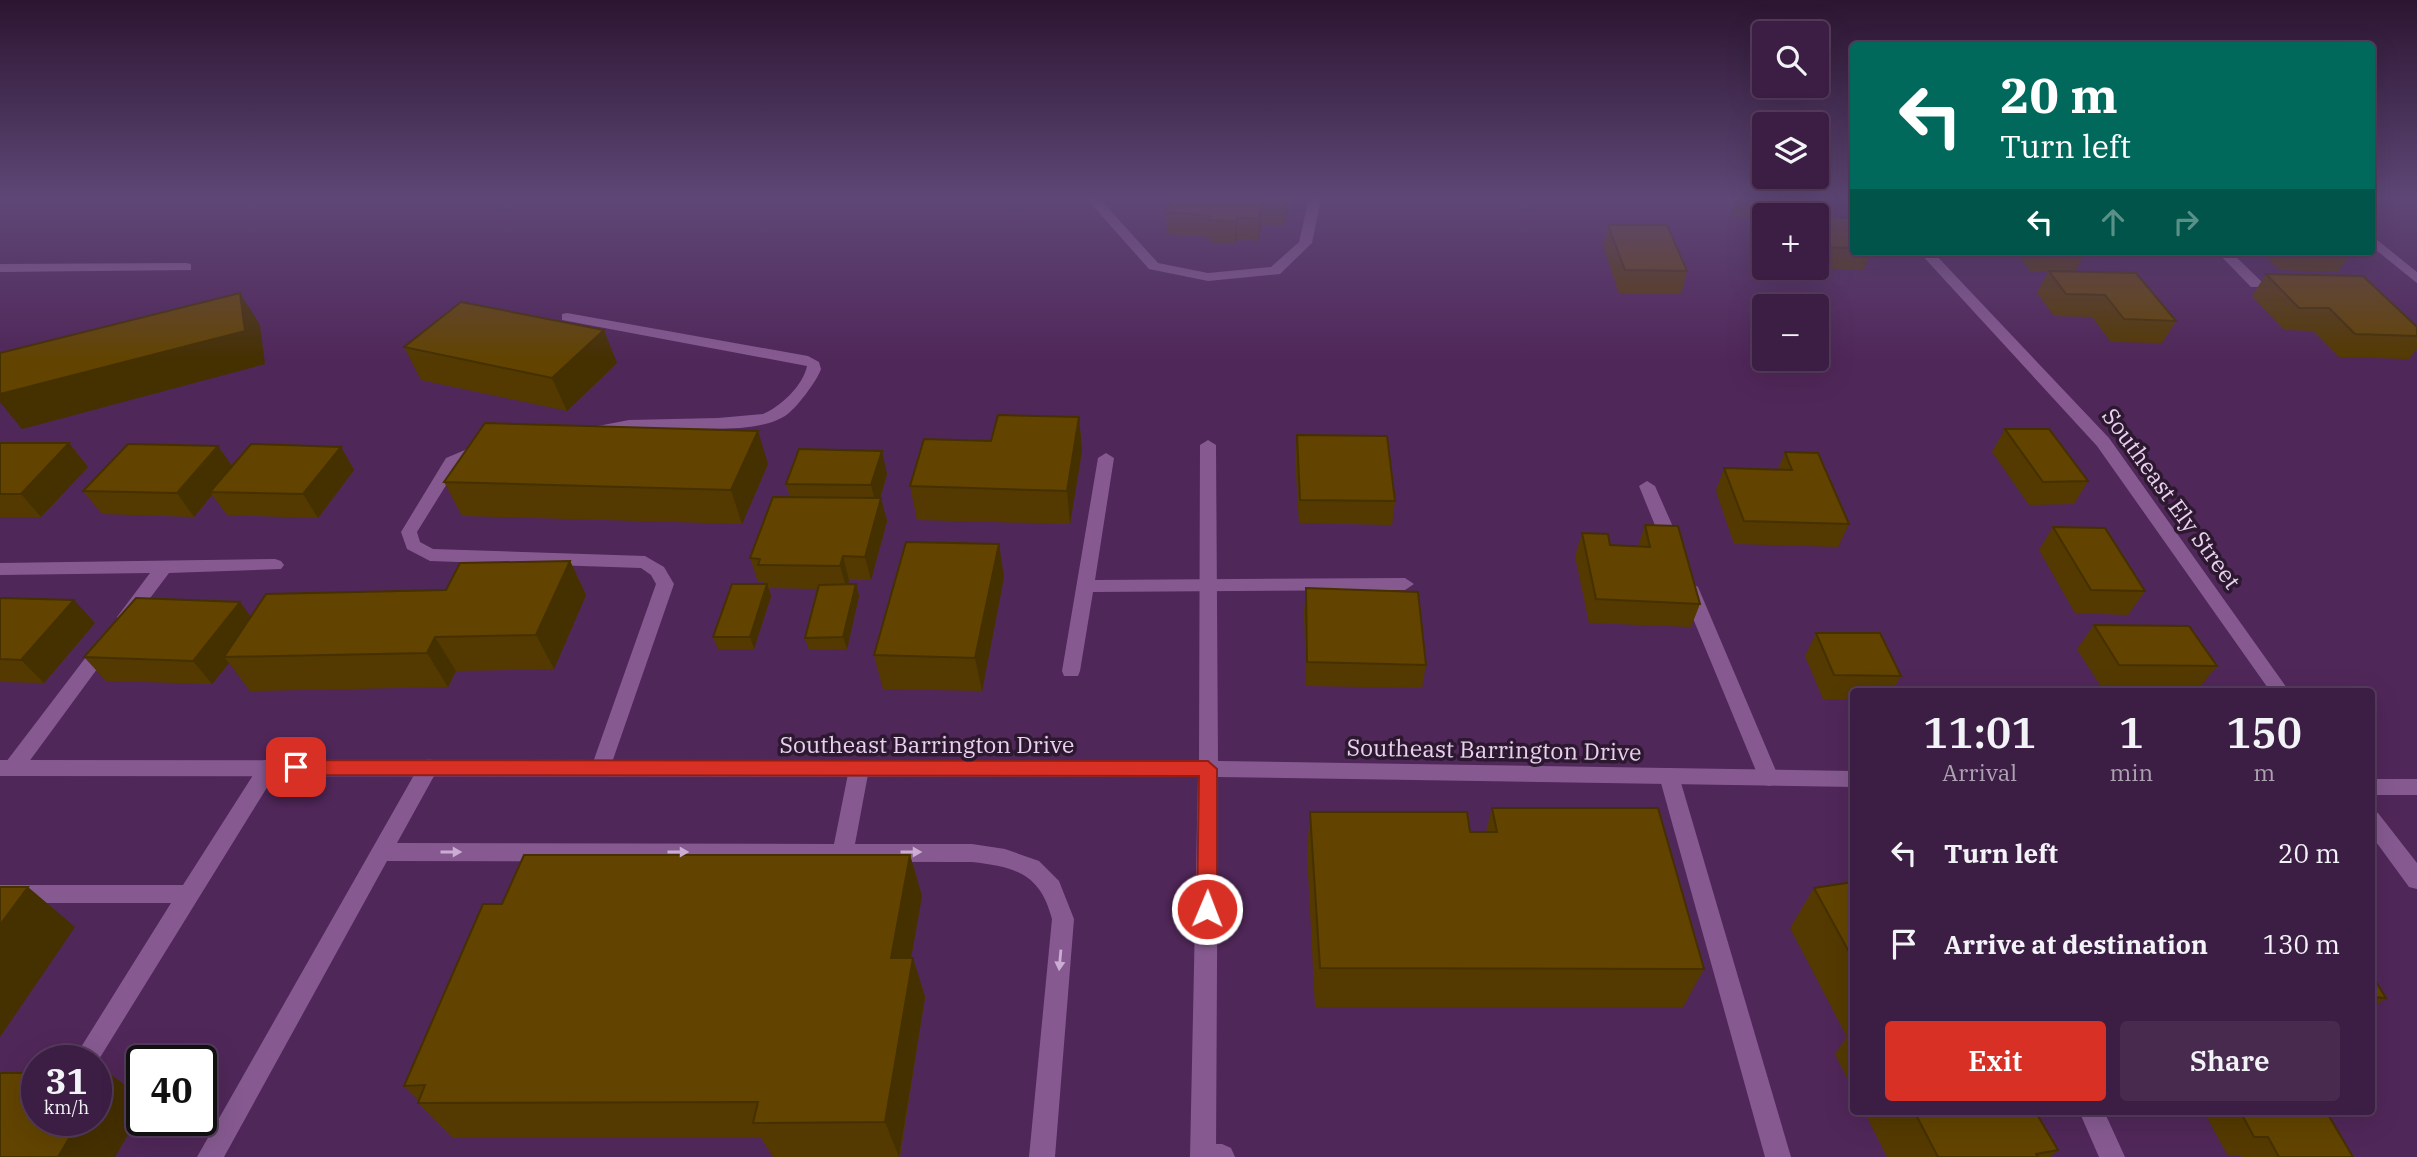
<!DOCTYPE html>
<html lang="en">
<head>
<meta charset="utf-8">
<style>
	:root { --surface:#3c1d43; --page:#472a4e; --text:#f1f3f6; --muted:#aca2b2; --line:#553b5c; --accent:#d93025 }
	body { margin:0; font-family:"IBM Plex Serif",serif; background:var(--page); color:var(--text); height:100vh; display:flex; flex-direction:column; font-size:26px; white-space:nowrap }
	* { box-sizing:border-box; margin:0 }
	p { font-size:23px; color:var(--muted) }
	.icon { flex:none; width:38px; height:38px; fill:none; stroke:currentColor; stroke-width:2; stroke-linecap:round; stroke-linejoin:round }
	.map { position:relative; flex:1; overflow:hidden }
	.sheet { position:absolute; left:1850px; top:688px; width:525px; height:427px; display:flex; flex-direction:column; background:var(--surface); border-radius:7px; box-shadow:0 7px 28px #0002,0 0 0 2px var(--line) }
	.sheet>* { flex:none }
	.guide { position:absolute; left:1850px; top:42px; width:525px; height:214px; border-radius:7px; box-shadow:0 7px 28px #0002,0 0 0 2px var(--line); background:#00695c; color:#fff; overflow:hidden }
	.buttons { position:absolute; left:1752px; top:21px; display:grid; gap:14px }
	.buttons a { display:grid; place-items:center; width:77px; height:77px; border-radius:7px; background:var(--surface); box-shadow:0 7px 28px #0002,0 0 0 2px var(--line); font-size:35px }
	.speed { position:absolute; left:21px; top:1045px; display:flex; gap:14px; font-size:35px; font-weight:700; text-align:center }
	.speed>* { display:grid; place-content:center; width:91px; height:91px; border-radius:50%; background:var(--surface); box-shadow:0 7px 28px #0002,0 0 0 2px var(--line); line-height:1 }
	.speed small { font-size:18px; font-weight:400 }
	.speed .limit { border:4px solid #111; border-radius:10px; background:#fff; color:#111 }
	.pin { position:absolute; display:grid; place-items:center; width:60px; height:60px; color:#fff; margin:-30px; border-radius:14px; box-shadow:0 4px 10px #0006 }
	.me { position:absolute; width:77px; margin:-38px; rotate:1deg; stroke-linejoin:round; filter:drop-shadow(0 0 5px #0008) }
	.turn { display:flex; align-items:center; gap:24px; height:147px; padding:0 35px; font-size:32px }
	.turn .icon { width:91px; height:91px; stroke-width:2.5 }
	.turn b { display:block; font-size:49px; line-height:60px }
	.lanes { display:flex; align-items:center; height:66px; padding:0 35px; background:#0003; justify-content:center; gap:35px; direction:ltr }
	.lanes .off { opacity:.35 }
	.eta { display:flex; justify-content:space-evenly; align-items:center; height:119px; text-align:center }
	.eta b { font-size:42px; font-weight:600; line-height:49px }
	.primary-button { display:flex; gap:14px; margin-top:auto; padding:14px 35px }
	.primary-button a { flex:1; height:80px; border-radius:7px; background:var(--accent); color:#fff; font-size:28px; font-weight:600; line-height:80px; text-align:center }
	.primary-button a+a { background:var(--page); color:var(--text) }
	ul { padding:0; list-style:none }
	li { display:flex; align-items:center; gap:21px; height:91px; padding:0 35px }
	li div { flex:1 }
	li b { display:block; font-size:26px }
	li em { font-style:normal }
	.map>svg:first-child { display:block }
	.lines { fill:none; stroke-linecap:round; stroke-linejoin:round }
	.service { fill:#865a91; fill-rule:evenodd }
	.minor { fill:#865a91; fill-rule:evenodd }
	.tertiary { fill:#865a91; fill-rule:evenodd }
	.wall { fill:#543a00 }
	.shaded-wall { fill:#453000 }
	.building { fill:#624400; stroke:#453000; stroke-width:2 }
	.oneway { fill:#cbadd3 }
	.route { fill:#d93025; stroke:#8d1f18; stroke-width:2 }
	.labels { text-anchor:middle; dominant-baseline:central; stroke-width:7; stroke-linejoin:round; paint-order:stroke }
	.street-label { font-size:23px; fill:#e9d1ef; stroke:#2c1930 }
</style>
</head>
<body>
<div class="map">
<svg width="2417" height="1157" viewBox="0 0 2417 1157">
	<rect width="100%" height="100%" fill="#502759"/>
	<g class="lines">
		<!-- service -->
		<g class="service">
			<path d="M 1086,198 L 1099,198 L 1158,263 L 1208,273 L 1271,267 L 1299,242 L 1309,198 L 1321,198 L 1312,243 L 1280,274 L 1208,281 L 1149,269 Z"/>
			<path d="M 2371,235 L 2417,272 L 2417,283 L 2371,246 Z"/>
			<path d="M 2217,252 L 2231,252 L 2261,281 L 2261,287 L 2251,287 Z"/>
			<path d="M 567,313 L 808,356 L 819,362 L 821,369 C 817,381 796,409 785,416 C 754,435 694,427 658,428 C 632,429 608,431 583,438 L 575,433 L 577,430 L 629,420 L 718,418 L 763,414 C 780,407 803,386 807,366 L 562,320 L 562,314 Z"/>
			<path d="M 484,442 L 490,443 L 492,447 L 490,451 L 458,466 L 417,532 L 420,542 L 433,549 L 645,556 L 664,567 L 674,584 L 608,774 L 601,776 L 594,774 L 591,768 L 656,584 L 651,575 L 641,568 L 430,561 L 407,549 L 401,532 L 446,458 Z"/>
			<path d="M 1106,453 L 1114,458 L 1095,580 L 1405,578 L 1414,584 L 1405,590 L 1093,592 L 1080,671 L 1078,676 L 1064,676 L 1062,671 L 1098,458 Z"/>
			<path d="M 1647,481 L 1655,486 L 1681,545 L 1678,549 L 1666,549 L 1663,545 L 1639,486 Z"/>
			<path d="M 275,559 L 281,561 L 284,565 L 281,569 L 169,573 L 132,622 L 120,622 L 117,617 L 150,573 L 0,575 L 0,563 Z"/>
			<path d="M 1689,581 L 1698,587 L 1779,778 L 1776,784 L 1769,786 L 1762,784 L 1759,778 L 1680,587 Z"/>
			<path d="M 105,638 L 111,640 L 114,645 L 111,650 L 20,774 L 13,776 L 6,774 L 3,768 L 6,762 L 99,640 Z"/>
			<path d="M 269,759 L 276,761 L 279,767 L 276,773 L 96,1064 L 96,1060 L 73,1060 L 171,903 L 0,903 L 0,885 L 183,885 L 262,761 Z"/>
			<path d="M 429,759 L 436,761 L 439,767 L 397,843 L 834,844 L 849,769 L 852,763 L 859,761 L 866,763 L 869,769 L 855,844 L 972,844 L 1005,849 L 1039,861 L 1059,881 L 1074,919 L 1055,1157 L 1029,1157 L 1052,919 C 1040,873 1015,867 972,862 L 387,861 L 224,1157 L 197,1157 L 422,761 Z"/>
			<path d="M 1669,768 L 1676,770 L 1679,776 L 1791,1157 L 1765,1157 L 1659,776 L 1662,770 Z"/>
			<path d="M 2079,1111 L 2104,1111 L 2125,1157 L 2099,1157 Z"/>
			<path d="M 1203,1144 L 1222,1144 L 1231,1148 L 1235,1157 L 1190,1157 L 1194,1148 Z"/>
		</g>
		<!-- minor -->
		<g class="minor">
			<path d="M 1919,252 L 1933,252 L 2109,438 L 2289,691 L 2270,691 L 2097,446 Z"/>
			<path d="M 186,263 L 191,264 L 191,270 L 0,272 L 0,264 Z"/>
			<path d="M 2371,810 L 2378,813 L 2417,863 L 2417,889 L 2409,887 L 2371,835 Z"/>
		</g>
		<!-- tertiary -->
		<g class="tertiary">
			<path d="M 1208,440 L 1216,445 L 1218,761 L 1853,771 L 1853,787 L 1218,777 L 1216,1157 L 1190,1157 L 1198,777 L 0,776 L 0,760 L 1199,761 L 1200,445 Z"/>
			<rect x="2371" y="779" width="46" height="16"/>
		</g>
	</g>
	<!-- wall -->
	<g class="wall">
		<path d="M 1291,198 L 1284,226 L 1262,224 L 1258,241 L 1237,239 L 1235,244 L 1209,242 L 1209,237 L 1167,234 L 1166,212 Z"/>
		<path d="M 1733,198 L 1785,198 L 1785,203 L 1782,214 L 1774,213 L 1774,215 L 1764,215 L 1764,220 L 1732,215 Z"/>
		<path d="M 1816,217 L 1853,218 L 1853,252 L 1871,252 L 1864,270 L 1776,269 L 1776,268 L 1816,268 Z"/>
		<path d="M 1608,225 L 1687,271 L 1681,294 L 1619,293 L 1603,246 Z"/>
		<path d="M 1764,227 L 1764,245 L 1760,238 Z"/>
		<path d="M 2016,252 L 2086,252 L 2075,271 L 2176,321 L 2162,343 L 2111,342 L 2092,317 L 2054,316 L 2037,293 L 2048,272 L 2030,271 Z"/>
		<path d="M 2261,252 L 2352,252 L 2338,272 L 2279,270 Z"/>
		<path d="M 2266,274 L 2417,327 L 2417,349 L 2409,359 L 2339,357 L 2313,331 L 2284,330 L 2252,296 Z"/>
		<path d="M 404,347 L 617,363 L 567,411 L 421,380 Z"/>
		<path d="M 1079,417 L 1082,451 L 1070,524 L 917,520 L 910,486 L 991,441 Z"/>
		<path d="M 2005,429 L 2088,481 L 2074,504 L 2029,505 L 1992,452 Z"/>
		<path d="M 1297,435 L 1395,501 L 1392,525 L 1299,523 L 1295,459 Z"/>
		<path d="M 0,443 L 69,443 L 88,467 L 41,517 L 0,517 Z"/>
		<path d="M 218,446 L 232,466 L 341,447 L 354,470 L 318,518 L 227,515 L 212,495 L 194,517 L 102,514 L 83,491 Z"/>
		<path d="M 1785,452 L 1849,524 L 1838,547 L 1734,544 L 1716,491 L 1724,468 L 1778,469 Z"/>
		<path d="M 768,464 L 742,524 L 462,516 L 444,482 Z"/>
		<path d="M 887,474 L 880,498 L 887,521 L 871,580 L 849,580 L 848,584 L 856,584 L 859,596 L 847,649 L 809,650 L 805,638 L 818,589 L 769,588 L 771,596 L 754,649 L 718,649 L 713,637 L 764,584 L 763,582 L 758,582 L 750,558 L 790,497 L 786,484 Z"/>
		<path d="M 1645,525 L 1700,604 L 1691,627 L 1589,623 L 1575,556 L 1582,533 L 1610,545 L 1638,546 Z"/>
		<path d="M 2053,527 L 2145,591 L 2128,615 L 2075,613 L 2039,550 Z"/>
		<path d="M 570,561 L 586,595 L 554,669 L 456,671 L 448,687 L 250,691 L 229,663 L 212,684 L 106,681 L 84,657 L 251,617 L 446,590 Z"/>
		<path d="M 1004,577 L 982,691 L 883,689 L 874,655 Z"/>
		<path d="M 1306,588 L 1426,665 L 1422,688 L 1306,686 L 1304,612 Z"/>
		<path d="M 0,598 L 95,623 L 44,683 L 0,682 Z"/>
		<path d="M 2094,625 L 2217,666 L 2198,689 L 2102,688 L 2077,649 Z"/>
		<path d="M 1816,633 L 1901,676 L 1892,691 L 1853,691 L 1853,699 L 1823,699 L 1805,656 Z"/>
		<path d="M 1492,808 L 1704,969 L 1683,1007 L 1315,1007 L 1307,853 L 1310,812 L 1470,832 L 1486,832 Z"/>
		<path d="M 910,855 L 922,896 L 911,958 L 913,958 L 925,997 L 900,1157 L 773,1157 L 761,1138 L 453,1138 L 418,1103 L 419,1101 L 404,1086 L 502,904 Z"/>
		<path d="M 1853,882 L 1853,1090 L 1835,1054 L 1847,1037 L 1790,928 L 1814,888 Z"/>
		<path d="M 2371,974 L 2386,998 L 2371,1009 Z"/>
		<path d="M 1864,1111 L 2035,1111 L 2058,1150 L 2050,1157 L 1887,1157 Z"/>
		<path d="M 2326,1111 L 2353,1157 L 2242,1157 L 2241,1156 L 2228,1156 L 2204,1112 Z"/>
	</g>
	<!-- shaded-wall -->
	<g class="shaded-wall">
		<path d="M 1287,198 L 1291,198 L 1284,226 L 1285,204 Z"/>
		<path d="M 1263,202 L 1262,224 L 1258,241 L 1258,219 Z"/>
		<path d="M 1237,217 L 1237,239 L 1235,244 L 1236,222 Z"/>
		<path d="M 240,293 L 260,325 L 265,364 L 22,429 L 0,402 L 0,394 Z"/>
		<path d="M 604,330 L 617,363 L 567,411 L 552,378 Z"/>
		<path d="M 1079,417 L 1082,451 L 1070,524 L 1067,491 Z"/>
		<path d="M 758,431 L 768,464 L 742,524 L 731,490 Z"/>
		<path d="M 69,443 L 88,467 L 41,517 L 21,494 Z"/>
		<path d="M 218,446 L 234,469 L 210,492 L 212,495 L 194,517 L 177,493 Z"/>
		<path d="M 341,447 L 354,470 L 318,518 L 303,494 Z"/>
		<path d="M 882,451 L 887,474 L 877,508 L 871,485 Z"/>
		<path d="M 881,498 L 887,521 L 871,580 L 865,557 Z"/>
		<path d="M 999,544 L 1004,577 L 982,691 L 975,658 Z"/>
		<path d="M 843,556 L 849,580 L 847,589 L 840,566 Z"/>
		<path d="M 570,561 L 586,595 L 554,669 L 536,635 Z"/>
		<path d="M 767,584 L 771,596 L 754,649 L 750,637 Z"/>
		<path d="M 856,584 L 859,596 L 847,649 L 843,637 Z"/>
		<path d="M 74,600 L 95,623 L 44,683 L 21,660 Z"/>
		<path d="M 240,602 L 257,625 L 224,657 L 229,663 L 212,684 L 193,661 Z"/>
		<path d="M 435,637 L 456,671 L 448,687 L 427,653 Z"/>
		<path d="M 910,855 L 922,896 L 904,997 L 891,958 Z"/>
		<path d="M 28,887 L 75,927 L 0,1037 L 0,925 Z"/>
		<path d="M 913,958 L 925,997 L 899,1157 L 885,1122 Z"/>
		<path d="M 109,1073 L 142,1098 L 142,1111 L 115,1157 L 58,1157 L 80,1120 L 96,1120 L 96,1094 Z"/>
	</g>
	<!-- building -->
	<g class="building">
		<path d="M 1172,198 L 1287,198 L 1285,204 L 1263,202 L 1258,219 L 1237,217 L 1236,222 L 1209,220 L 1211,216 L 1166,212 Z"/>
		<path d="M 1735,198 L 1785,198 L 1785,203 L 1775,201 L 1775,210 L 1735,204 Z"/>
		<path d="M 1816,217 L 1853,218 L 1853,248 L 1816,247 Z"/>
		<path d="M 1608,225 L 1667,225 L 1687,271 L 1625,270 Z"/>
		<path d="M 2049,271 L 2136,273 L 2176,321 L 2124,319 L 2105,295 L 2066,294 Z"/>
		<path d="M 2266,274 L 2363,276 L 2417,327 L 2417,336 L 2355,334 L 2329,308 L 2299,308 Z"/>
		<path d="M 240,293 L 245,331 L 0,394 L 0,353 Z"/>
		<path d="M 461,302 L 604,330 L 552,378 L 404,347 Z"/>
		<path d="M 998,415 L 1079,417 L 1067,491 L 910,486 L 924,439 L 991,441 Z"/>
		<path d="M 485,423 L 758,431 L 731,490 L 444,482 Z"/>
		<path d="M 2005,429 L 2049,429 L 2088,481 L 2043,482 Z"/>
		<path d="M 1297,435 L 1387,436 L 1395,501 L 1300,500 Z"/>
		<path d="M 0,443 L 69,443 L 21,494 L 0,494 Z"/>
		<path d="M 128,444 L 218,446 L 177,493 L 83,491 Z"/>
		<path d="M 251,444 L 341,447 L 303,494 L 210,492 Z"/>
		<path d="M 799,449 L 882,451 L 871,485 L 786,484 Z"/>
		<path d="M 1785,452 L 1818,453 L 1849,524 L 1744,521 L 1724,468 L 1792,470 Z"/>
		<path d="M 773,497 L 881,498 L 865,557 L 843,556 L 840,566 L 758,565 L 760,559 L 750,558 Z"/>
		<path d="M 1645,525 L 1678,526 L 1700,604 L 1596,599 L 1582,533 L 1608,534 L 1610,545 L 1650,547 Z"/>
		<path d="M 2053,527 L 2105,528 L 2145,591 L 2091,590 Z"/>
		<path d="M 906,542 L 999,544 L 975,658 L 874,655 Z"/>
		<path d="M 570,561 L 536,635 L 435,637 L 427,653 L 224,657 L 266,594 L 446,590 L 460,563 Z"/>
		<path d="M 732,584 L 767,584 L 750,637 L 713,637 Z"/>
		<path d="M 856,584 L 843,637 L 805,638 L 819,585 Z"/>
		<path d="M 1306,588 L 1418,592 L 1426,665 L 1307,662 Z"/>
		<path d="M 0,598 L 74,600 L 21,660 L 0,659 Z"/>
		<path d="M 136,598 L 240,602 L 193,661 L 84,657 Z"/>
		<path d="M 2094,625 L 2189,626 L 2217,666 L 2119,665 Z"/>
		<path d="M 1816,633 L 1880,633 L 1901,676 L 1834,675 Z"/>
		<path d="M 1492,808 L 1658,808 L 1704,969 L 1320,968 L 1310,812 L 1467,812 L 1470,832 L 1497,832 Z"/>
		<path d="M 524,855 L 910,855 L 891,958 L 913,958 L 885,1122 L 753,1123 L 758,1102 L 418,1103 L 425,1085 L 404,1086 L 483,904 L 502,904 Z"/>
		<path d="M 1853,882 L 1853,959 L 1814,888 Z"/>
		<path d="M 0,887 L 28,887 L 0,925 Z"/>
		<path d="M 2371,974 L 2386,998 L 2371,997 Z"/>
		<path d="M 0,1073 L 37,1073 L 37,1120 L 80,1120 L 58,1157 L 0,1157 Z"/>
		<path d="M 96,1073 L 109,1073 L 96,1094 Z"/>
		<path d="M 1914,1111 L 2035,1111 L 2058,1150 L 2036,1154 L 2038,1157 L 1938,1157 Z"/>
		<path d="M 2240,1111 L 2326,1111 L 2353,1157 L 2279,1157 L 2268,1137 L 2254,1137 Z"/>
	</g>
	<!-- one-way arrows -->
	<defs><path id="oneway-solid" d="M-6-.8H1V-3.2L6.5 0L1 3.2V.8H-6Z" transform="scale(1.75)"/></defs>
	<g class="oneway">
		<use href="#oneway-solid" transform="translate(451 852)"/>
		<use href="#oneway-solid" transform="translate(678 852)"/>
		<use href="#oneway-solid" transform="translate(911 852)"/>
		<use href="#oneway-solid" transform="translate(1060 960) rotate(95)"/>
	</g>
	<!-- sky -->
	<linearGradient id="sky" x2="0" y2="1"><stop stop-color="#2c1531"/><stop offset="0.55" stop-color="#5e4776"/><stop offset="1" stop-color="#5e4776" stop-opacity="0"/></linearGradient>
	<rect width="2417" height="360" fill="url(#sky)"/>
	<!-- route -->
	<path class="route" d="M 296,760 L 1208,761 L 1217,769 L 1217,909 L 1214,916 L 1207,918 L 1200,916 L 1197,909 L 1199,776 L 296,775 L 287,767 Z"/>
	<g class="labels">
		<!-- street labels -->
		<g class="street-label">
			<text transform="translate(2172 498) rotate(54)">Southeast Ely Street</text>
			<text x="927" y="744">Southeast Barrington Drive</text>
			<text transform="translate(1494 749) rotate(1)">Southeast Barrington Drive</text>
		</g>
	</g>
</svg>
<div class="buttons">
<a><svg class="icon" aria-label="search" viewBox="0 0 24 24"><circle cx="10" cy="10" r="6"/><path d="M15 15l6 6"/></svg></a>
<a><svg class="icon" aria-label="layers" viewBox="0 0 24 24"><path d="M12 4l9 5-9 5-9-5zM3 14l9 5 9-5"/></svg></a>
<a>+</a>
<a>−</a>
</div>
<div class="speed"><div>31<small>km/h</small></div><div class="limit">40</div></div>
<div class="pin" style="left:296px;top:767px;background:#d93025"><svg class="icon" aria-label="arrive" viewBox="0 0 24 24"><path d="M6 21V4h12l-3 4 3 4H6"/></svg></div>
<svg class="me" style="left:1207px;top:909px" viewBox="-20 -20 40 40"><circle r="17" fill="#d93025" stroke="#fff" stroke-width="3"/><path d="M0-11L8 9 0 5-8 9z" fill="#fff"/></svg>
<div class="guide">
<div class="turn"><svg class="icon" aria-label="left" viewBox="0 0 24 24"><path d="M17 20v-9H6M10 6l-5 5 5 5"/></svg><div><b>20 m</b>Turn left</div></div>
<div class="lanes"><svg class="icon" aria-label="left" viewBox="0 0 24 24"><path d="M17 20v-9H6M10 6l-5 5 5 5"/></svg><svg class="icon off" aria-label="ahead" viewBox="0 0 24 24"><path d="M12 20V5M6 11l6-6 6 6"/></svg><svg class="icon off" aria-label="right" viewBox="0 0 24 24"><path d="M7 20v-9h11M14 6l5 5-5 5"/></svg></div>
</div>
<section class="sheet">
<div class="eta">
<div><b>11:01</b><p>Arrival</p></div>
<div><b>1</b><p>min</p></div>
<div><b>150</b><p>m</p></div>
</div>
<ul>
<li><svg class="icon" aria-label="left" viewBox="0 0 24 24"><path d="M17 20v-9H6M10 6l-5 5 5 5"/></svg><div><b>Turn left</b></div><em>20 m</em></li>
<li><svg class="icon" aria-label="arrive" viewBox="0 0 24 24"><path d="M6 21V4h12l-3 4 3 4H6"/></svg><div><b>Arrive at destination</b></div><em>130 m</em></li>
</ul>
<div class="primary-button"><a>Exit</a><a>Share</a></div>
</section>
</div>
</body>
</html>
